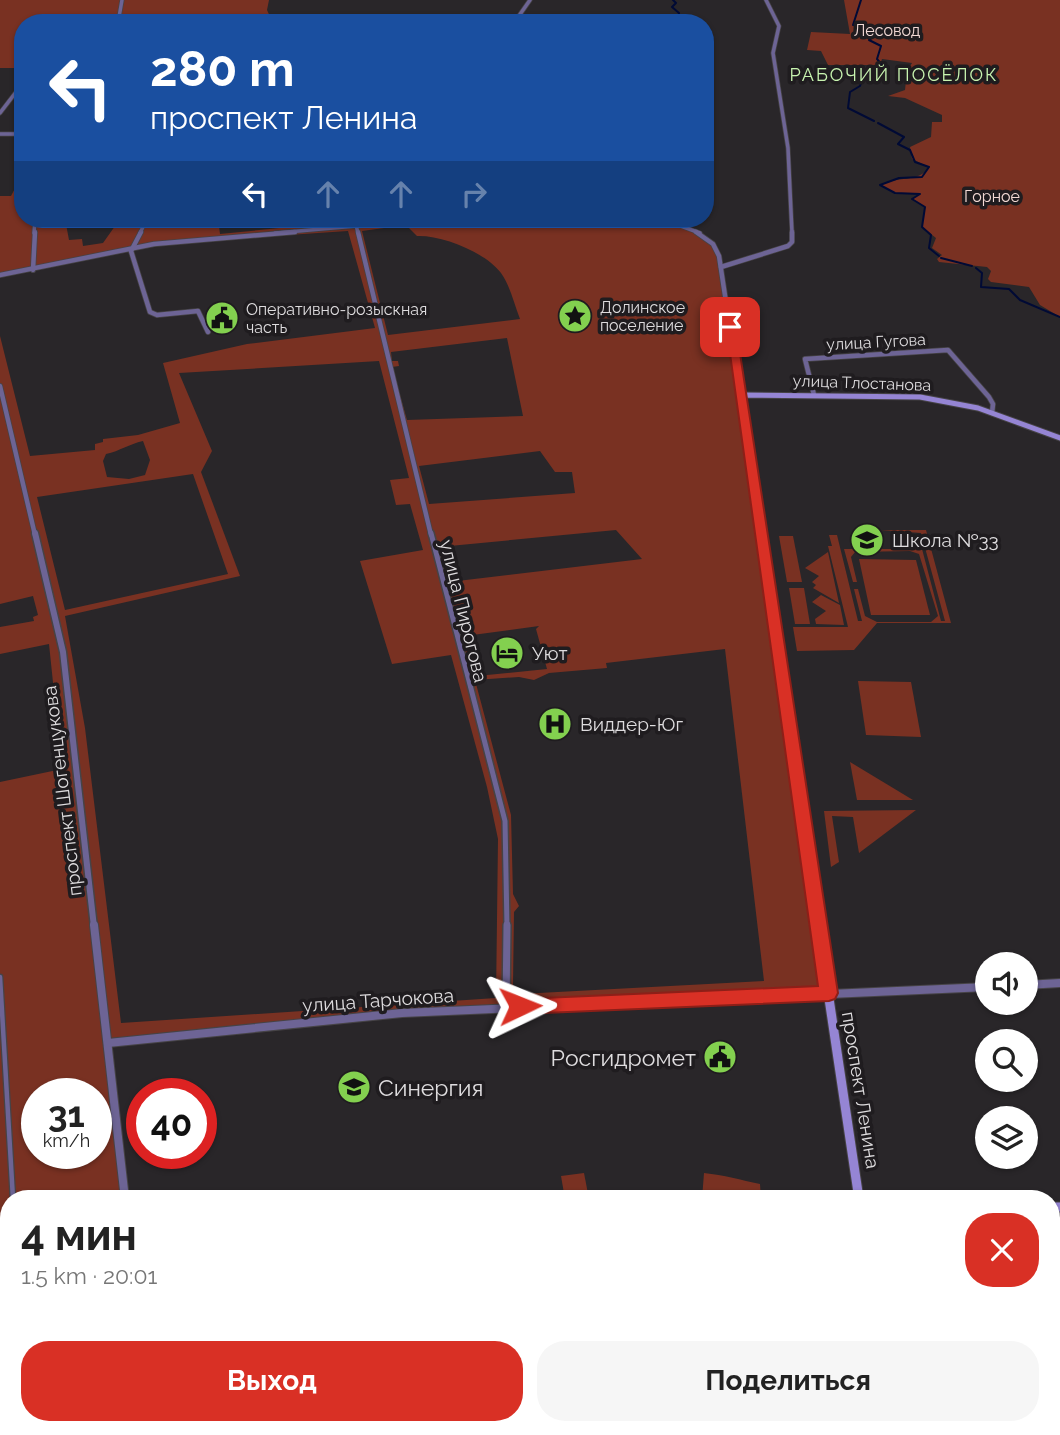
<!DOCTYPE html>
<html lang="ru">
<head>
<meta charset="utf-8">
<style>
	:root { --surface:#fff; --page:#f6f6f6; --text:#222; --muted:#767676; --accent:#d93025 }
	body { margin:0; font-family:Raleway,sans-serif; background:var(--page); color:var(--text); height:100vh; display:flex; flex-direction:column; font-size:26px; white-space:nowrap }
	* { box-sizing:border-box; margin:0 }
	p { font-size:23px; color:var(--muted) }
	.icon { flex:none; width:38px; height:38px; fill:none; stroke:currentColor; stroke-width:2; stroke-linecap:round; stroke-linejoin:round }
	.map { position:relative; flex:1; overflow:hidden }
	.panel { position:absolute; left:0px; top:1190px; width:1060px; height:245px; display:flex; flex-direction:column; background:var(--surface); border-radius:28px 28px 0 0; box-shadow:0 2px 5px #0004 }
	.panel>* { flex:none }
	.top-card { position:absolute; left:14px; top:14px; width:700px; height:214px; border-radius:28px; box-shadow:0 2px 5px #0004; background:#1a4fa0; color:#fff; overflow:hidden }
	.tools { position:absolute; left:975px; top:952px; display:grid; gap:14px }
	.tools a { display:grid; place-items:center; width:63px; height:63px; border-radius:50%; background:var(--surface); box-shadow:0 2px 5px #0004; font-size:35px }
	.speed { position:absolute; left:21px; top:1078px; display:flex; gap:14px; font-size:35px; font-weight:700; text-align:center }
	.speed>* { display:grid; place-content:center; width:91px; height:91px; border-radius:50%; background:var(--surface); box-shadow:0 2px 5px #0004; line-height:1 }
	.speed small { font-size:18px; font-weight:400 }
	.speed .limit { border:10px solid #d22; background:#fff; color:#111 }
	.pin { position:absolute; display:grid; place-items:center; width:60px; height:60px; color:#fff; margin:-30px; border-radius:14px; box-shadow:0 4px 10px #0006 }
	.me { position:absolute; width:77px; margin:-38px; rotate:88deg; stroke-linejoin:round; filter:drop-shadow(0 0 5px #0008) }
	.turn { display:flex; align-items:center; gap:24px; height:147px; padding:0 21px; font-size:32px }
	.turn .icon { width:91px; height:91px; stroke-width:2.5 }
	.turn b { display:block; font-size:49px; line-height:60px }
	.lanes { display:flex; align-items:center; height:66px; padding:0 21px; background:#0003; justify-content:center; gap:35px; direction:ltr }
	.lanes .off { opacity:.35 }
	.round { display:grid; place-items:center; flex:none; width:74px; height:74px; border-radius:28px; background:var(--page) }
	.head { display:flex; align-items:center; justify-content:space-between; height:119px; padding:0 21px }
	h1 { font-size:42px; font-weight:700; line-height:52px }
	.action { display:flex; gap:14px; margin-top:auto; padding:14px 21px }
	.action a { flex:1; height:80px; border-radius:28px; background:var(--accent); color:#fff; font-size:28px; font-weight:700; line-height:80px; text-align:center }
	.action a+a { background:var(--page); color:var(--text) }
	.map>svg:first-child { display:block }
	.green { fill:#793122; fill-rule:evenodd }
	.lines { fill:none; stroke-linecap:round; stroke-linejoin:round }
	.stream { stroke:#000a35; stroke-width:2 }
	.pedestrian-casing { stroke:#464346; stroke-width:7 }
	.minor-far3-casing { stroke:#464346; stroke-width:5 }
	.minor-far2-casing { stroke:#464346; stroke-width:6 }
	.minor-far1-casing { stroke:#464346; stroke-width:8 }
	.minor-casing { stroke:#464346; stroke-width:10 }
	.tertiary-far3-casing { stroke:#464346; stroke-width:5 }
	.tertiary-far2-casing { stroke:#464346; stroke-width:6 }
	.tertiary-far1-casing { stroke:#464346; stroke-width:9 }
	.tertiary-casing { stroke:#464346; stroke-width:10 }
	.secondary-far2-casing { stroke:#464346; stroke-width:7 }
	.secondary-far1-casing { stroke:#464346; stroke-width:10 }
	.secondary-casing { stroke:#464346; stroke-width:11 }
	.pedestrian { stroke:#6d6495; stroke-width:4.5 }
	.minor-far3 { stroke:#6d6495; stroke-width:3.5 }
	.minor-far2 { stroke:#6d6495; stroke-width:4.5 }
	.minor-far1 { stroke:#6d6495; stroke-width:5 }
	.minor { stroke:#6d6495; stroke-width:7 }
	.tertiary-far3 { stroke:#6d6495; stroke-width:3.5 }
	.tertiary-far2 { stroke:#6d6495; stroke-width:4.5 }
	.tertiary-far1 { stroke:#6d6495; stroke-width:6 }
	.tertiary { stroke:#6d6495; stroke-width:8 }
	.secondary-far2 { stroke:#9585d4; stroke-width:5 }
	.secondary-far1 { stroke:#9585d4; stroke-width:7 }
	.secondary { stroke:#9585d4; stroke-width:9 }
	.route { fill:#d93025; stroke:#8d1f18; stroke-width:2 }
	.labels { text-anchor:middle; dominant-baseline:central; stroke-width:7; stroke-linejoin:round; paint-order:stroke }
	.far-park-label { font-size:16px; fill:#f3dad5; stroke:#1f1c1f }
	.far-poi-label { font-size:16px; fill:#dedcde; stroke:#1f1c1f; text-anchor:start }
	.far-street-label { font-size:16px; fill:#dedcde; stroke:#1f1c1f }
	.far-neighbourhood-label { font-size:18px; letter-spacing:2px; fill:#c8f4b0; stroke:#1f1c1f }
	.poi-label { font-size:19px; fill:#dedcde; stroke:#1f1c1f; text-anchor:start }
	.street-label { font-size:19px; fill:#dedcde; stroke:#1f1c1f }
	.near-poi-label { font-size:23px; fill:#dedcde; stroke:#1f1c1f; text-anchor:end }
</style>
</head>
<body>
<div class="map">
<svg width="1060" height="1435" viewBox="0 0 1060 1435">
	<rect width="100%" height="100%" fill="#292629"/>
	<!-- green -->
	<g class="green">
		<path d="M 0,0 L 269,0 L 267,10 L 273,23 L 23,23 L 23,49 L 15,55 L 23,56 L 23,68 L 0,68 Z"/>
		<path d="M 844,0 L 1060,0 L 1060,317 L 1040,305 L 1029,287 L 991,282 L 988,279 L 991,271 L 987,267 L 939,262 L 937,259 L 942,255 L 932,248 L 936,238 L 922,227 L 925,207 L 912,199 L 919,194 L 895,193 L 880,185 C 896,176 920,183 929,167 L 912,159 L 910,147 L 931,137 L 932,122 L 942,122 L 942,115 L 905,98 L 888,96 L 905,90 L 906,81 L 911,81 L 909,77 L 922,78 L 925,69 L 909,68 L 912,63 L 882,59 L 880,65 L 828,65 L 821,51 L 807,50 L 811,32 L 850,34 Z"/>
		<path d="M 20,179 L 23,219 L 59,219 L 66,224 L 69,240 L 82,239 L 83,246 L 103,243 L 120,219 L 218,219 L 220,234 L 340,222 L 348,219 L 384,219 L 387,223 L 438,219 L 623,219 L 682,227 L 698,233 L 717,250 L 829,993 L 506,1007 L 108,1043 L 125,1199 L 9,1199 L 9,1426 L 149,1426 L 150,1435 L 0,1435 L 0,782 L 62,769 L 49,644 L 0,654 L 0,627 L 34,621 L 33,617 L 38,615 L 33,596 L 0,604 L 0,336 L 30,456 L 95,450 L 95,444 L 103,442 L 103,439 L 138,435 L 180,423 L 163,363 L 247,344 L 375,328 L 348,231 L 154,244 L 0,275 L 0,196 L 11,196 ZM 406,225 L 417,236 C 442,235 485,252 501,273 C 510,285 514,304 520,319 L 388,335 L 362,231 ZM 507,338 L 523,416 L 407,420 L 392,367 L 399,366 L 398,361 L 392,361 L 391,352 ZM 379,361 L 409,478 L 390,480 L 396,505 L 410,504 L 423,550 L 360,561 L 392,664 L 451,655 L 487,787 L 498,839 L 496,998 L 121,1023 L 85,728 L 65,616 L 240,576 L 201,472 L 212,451 L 179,373 ZM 143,441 L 150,460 L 145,475 L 129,479 L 107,477 L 103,461 L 106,454 C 120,451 129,444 143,441 ZM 540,451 L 555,472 L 572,472 L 575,493 L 429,504 L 419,466 ZM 193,474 L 228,574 L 65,610 L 37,497 ZM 616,530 L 642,559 L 449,582 L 439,547 ZM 539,626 L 536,629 L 547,669 L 477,676 L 465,636 ZM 725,649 L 764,981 L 520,994 L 513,985 L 514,912 L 519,906 L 513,894 L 511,815 L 475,680 L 519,677 L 534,680 L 549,673 L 607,668 L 606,663 ZM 37,1094 L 96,1094 L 96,1153 L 37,1153 Z"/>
		<path d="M 881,530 L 926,530 L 951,623 L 877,623 L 854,650 L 797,651 L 793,627 L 848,627 L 828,546 L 832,546 L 829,535 L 837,535 L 858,621 L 862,621 L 854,589 L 858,589 L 865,616 L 877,622 L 931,622 L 938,616 L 919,554 L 910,551 L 855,552 L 851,557 L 857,582 L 853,582 L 844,549 L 922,549 L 941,621 L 945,621 L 921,533 Z"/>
		<path d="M 779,536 L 793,536 L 802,582 L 787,582 Z"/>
		<path d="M 828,552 L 839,603 L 813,588 L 816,585 L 812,582 L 819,576 L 805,568 Z"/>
		<path d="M 859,559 L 916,560 L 930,615 L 871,615 Z"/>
		<path d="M 789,588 L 804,588 L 810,624 L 795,624 Z"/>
		<path d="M 821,595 L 840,605 L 844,625 L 816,624 L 815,619 L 826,611 L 812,602 Z"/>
		<path d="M 858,681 L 911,682 L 921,737 L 866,735 Z"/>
		<path d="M 850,762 L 913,800 L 857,800 Z"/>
		<path d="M 916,810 L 859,853 L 853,817 L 832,816 L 839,862 L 831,867 L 824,811 Z"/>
		<path d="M 584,1173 L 589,1199 L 565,1199 L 561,1176 Z"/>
		<path d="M 704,1173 C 724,1175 741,1180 760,1184 L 761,1199 L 702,1199 Z"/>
		<path d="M 309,1426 L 542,1426 L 544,1435 L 309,1435 Z"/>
	</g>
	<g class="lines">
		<!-- stream -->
		<g class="stream">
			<path d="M 673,0 L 676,3 L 672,7 L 679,13 L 677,23"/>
			<path d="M 861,0 L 853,25 L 885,29 L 869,40 L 881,46 L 877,59 L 882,65 L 864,75 L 860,86 L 850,92 L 848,108 L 874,121"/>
			<path d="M 878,123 L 904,137 L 898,144 L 910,150 L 915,162 L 929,167 L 922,177 L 899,178 L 880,185 L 895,193 L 920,194 L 912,199 L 925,207 L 922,227 L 931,235 L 929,248 L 939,256"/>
			<path d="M 941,258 L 972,266"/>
			<path d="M 976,268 L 982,273 L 981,287 L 1009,289 L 1020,300 L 1060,317"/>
		</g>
		<defs>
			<g id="pedestrian">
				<path d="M 0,977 L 13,1199"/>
				<path d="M 9,1435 L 10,1426"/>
			</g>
			<g id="minor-far3">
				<path d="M 766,0 L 779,26 L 773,53 L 788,148 L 792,233"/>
				<path d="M 0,113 L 23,83"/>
				<path d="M 0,134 L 23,134"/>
				<path d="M 356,225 L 358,233"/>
				<path d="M 140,233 L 147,219"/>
			</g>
			<g id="minor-far2">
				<path d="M 141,232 L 131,251 L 150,312 L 157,315 L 198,311 L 208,332"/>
				<path d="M 358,232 L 431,535"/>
				<path d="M 721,267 L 788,246 L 792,242 L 792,232"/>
				<path d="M 814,395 L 805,359 L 948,350 L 989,397 L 993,404 L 992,413"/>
			</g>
			<path id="minor-far1" d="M 431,533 L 505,821 L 507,927"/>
			<g id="minor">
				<path d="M 506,1007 L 507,925"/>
				<path d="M 0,1300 L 9,1300"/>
				<path d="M 0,1310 L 9,1310"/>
			</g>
			<g id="tertiary-far3">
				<path d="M 118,23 L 122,0"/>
				<path d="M 514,23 L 530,0"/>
				<path d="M 623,219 L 678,225 L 700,233"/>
				<path d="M 34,233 L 35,219"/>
				<path d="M 275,233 L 438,219"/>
			</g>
			<g id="tertiary-far2">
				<path d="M 696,232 L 713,244 L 719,256 L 740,395"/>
				<path d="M 33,270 L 35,232"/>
				<path d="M 0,275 L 154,244 L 295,232"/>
				<path d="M 0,386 L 35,535"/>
			</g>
			<path id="tertiary-far1" d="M 35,533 L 63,652 L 94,927"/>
			<g id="tertiary">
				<path d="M 94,925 L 125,1199"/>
				<path d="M 1026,985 L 1060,983"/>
				<path d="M 108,1043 L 402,1013 L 987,987"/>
				<path d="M 149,1426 L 150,1435"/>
			</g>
			<path id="secondary-far2" d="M 761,535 L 740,395 L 920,397 L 978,408 L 1060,438"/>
			<path id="secondary-far1" d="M 760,533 L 819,927"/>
			<g id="secondary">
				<path d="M 818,925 L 859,1199"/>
				<path d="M 1052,1207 L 1060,1207"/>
				<path d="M 894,1426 L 896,1435"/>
			</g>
		</defs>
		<!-- pedestrian casing -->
		<use href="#pedestrian" class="pedestrian-casing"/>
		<!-- minor-far3 casing -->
		<use href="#minor-far3" class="minor-far3-casing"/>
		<!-- minor-far2 casing -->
		<use href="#minor-far2" class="minor-far2-casing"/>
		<!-- minor-far1 casing -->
		<use href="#minor-far1" class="minor-far1-casing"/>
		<!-- minor casing -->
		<use href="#minor" class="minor-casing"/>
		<!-- tertiary-far3 casing -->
		<use href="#tertiary-far3" class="tertiary-far3-casing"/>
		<!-- tertiary-far2 casing -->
		<use href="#tertiary-far2" class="tertiary-far2-casing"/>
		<!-- tertiary-far1 casing -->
		<use href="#tertiary-far1" class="tertiary-far1-casing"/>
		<!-- tertiary casing -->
		<use href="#tertiary" class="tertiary-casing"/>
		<!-- secondary-far2 casing -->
		<use href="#secondary-far2" class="secondary-far2-casing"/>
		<!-- secondary-far1 casing -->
		<use href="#secondary-far1" class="secondary-far1-casing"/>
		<!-- secondary casing -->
		<use href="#secondary" class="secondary-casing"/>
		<!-- pedestrian -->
		<use href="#pedestrian" class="pedestrian"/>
		<!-- minor-far3 -->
		<use href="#minor-far3" class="minor-far3"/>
		<!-- minor-far2 -->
		<use href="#minor-far2" class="minor-far2"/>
		<!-- minor-far1 -->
		<use href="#minor-far1" class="minor-far1"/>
		<!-- minor -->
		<use href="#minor" class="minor"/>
		<!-- tertiary-far3 -->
		<use href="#tertiary-far3" class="tertiary-far3"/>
		<!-- tertiary-far2 -->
		<use href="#tertiary-far2" class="tertiary-far2"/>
		<!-- tertiary-far1 -->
		<use href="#tertiary-far1" class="tertiary-far1"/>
		<!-- tertiary -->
		<use href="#tertiary" class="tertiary"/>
		<!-- secondary-far2 -->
		<use href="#secondary-far2" class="secondary-far2"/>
		<!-- secondary-far1 -->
		<use href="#secondary-far1" class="secondary-far1"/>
		<!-- secondary -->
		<use href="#secondary" class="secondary"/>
	</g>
	<!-- route -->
	<path class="route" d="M 726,325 L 736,327 L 838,993 L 835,999 L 829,1001 L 520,1014 L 513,1012 L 510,1006 L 513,1001 L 520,999 L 818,986 Z"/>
	<!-- icons -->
	<defs>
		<symbol id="sight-disc" viewBox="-11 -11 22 22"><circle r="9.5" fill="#83d04f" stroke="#1f1c1f"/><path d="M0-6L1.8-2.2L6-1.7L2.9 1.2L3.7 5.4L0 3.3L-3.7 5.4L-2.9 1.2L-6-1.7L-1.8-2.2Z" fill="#111"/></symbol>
		<symbol id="civic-disc" viewBox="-11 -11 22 22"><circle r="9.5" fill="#83d04f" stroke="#1f1c1f"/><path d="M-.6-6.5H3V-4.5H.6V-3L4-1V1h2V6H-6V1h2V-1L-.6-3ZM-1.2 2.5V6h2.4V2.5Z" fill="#111"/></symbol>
		<symbol id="school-disc" viewBox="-11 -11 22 22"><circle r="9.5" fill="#83d04f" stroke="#1f1c1f"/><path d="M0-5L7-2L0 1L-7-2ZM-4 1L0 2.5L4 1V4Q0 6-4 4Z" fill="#111"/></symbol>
		<symbol id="hotel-disc" viewBox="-11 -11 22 22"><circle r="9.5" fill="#83d04f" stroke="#1f1c1f"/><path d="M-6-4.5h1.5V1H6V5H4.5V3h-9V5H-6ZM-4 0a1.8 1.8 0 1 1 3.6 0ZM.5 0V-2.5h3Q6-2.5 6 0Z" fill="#111"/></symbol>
		<symbol id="hospital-disc" viewBox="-11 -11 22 22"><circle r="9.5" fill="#83d04f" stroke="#1f1c1f"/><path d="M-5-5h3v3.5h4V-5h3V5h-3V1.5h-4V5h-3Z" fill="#111"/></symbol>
		<symbol id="university-disc" viewBox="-11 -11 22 22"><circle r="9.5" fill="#83d04f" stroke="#1f1c1f"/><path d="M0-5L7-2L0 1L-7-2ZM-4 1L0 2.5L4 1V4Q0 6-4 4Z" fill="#111"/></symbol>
	</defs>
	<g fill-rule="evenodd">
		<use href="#sight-disc" x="556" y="297" width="38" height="38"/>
		<use href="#civic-disc" x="203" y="299" width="38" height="38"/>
		<use href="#school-disc" x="848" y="521" width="38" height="38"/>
		<use href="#hotel-disc" x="488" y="634" width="38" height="38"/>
		<use href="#hospital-disc" x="536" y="705" width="38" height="38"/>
		<use href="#civic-disc" x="701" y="1038" width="38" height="38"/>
		<use href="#university-disc" x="335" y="1068" width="38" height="38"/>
	</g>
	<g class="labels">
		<!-- far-park labels -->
		<g class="far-park-label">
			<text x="887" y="30">Лесовод</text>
			<text x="992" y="196">Горное</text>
		</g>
		<!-- far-poi labels -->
		<g class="far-poi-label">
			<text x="600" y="307">Долинское<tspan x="600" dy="18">поселение</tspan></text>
			<text x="246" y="309">Оперативно-розыскная<tspan x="246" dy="18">часть</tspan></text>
		</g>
		<!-- far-street labels -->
		<g class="far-street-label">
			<text transform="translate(876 342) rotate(-3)">улица Гугова</text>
			<text transform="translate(862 383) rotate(2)">улица Тлостанова</text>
		</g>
		<!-- far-neighbourhood labels -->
		<g class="far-neighbourhood-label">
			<text x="894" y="74">РАБОЧИЙ ПОСЁЛОК</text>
		</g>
		<!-- poi labels -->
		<g class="poi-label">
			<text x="892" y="540">Школа №33</text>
			<text x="532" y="653">Уют</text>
			<text x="580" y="724">Виддер-Юг</text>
		</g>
		<!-- street labels -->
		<g class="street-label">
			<text transform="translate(464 611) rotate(76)">улица Пирогова</text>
			<text transform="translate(62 791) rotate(-97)">проспект Шогенцукова</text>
			<text transform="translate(378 1000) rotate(-4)">улица Тарчокова</text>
			<text transform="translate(861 1090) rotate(81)">проспект Ленина</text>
		</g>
		<!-- near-poi labels -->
		<g class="near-poi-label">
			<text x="696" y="1057">Росгидромет</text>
			<text x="378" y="1087" text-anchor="start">Синергия</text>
		</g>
	</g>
</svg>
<div class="tools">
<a><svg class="icon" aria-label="sound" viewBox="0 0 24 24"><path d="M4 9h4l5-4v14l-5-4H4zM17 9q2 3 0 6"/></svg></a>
<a><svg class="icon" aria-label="search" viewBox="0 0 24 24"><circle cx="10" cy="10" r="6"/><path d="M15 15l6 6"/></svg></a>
<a><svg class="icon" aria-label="layers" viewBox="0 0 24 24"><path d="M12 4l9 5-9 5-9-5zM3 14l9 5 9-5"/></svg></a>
</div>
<div class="speed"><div>31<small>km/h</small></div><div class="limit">40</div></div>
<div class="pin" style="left:730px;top:327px;background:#d93025"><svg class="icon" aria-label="arrive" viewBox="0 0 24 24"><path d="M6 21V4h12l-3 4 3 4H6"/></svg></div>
<svg class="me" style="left:520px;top:1006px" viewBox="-20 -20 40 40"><path d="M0-17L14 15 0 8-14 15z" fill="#d93025" stroke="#fff" stroke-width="4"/></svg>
<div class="top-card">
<div class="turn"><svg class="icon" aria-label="left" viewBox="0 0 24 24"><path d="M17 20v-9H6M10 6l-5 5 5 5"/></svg><div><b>280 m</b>проспект Ленина</div></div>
<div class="lanes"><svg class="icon" aria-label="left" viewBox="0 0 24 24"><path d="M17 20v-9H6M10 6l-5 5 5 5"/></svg><svg class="icon off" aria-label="ahead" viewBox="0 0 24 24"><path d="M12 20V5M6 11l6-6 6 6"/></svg><svg class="icon off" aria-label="ahead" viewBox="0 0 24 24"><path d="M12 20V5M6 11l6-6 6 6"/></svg><svg class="icon off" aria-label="right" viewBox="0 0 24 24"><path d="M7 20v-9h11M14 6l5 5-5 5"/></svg></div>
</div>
<section class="panel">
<div class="head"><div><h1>4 мин</h1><p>1.5 km · 20:01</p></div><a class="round" style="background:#d93025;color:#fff"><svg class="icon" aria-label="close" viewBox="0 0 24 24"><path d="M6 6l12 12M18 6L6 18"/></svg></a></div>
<div class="action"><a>Выход</a><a>Поделиться</a></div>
</section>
</div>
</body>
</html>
